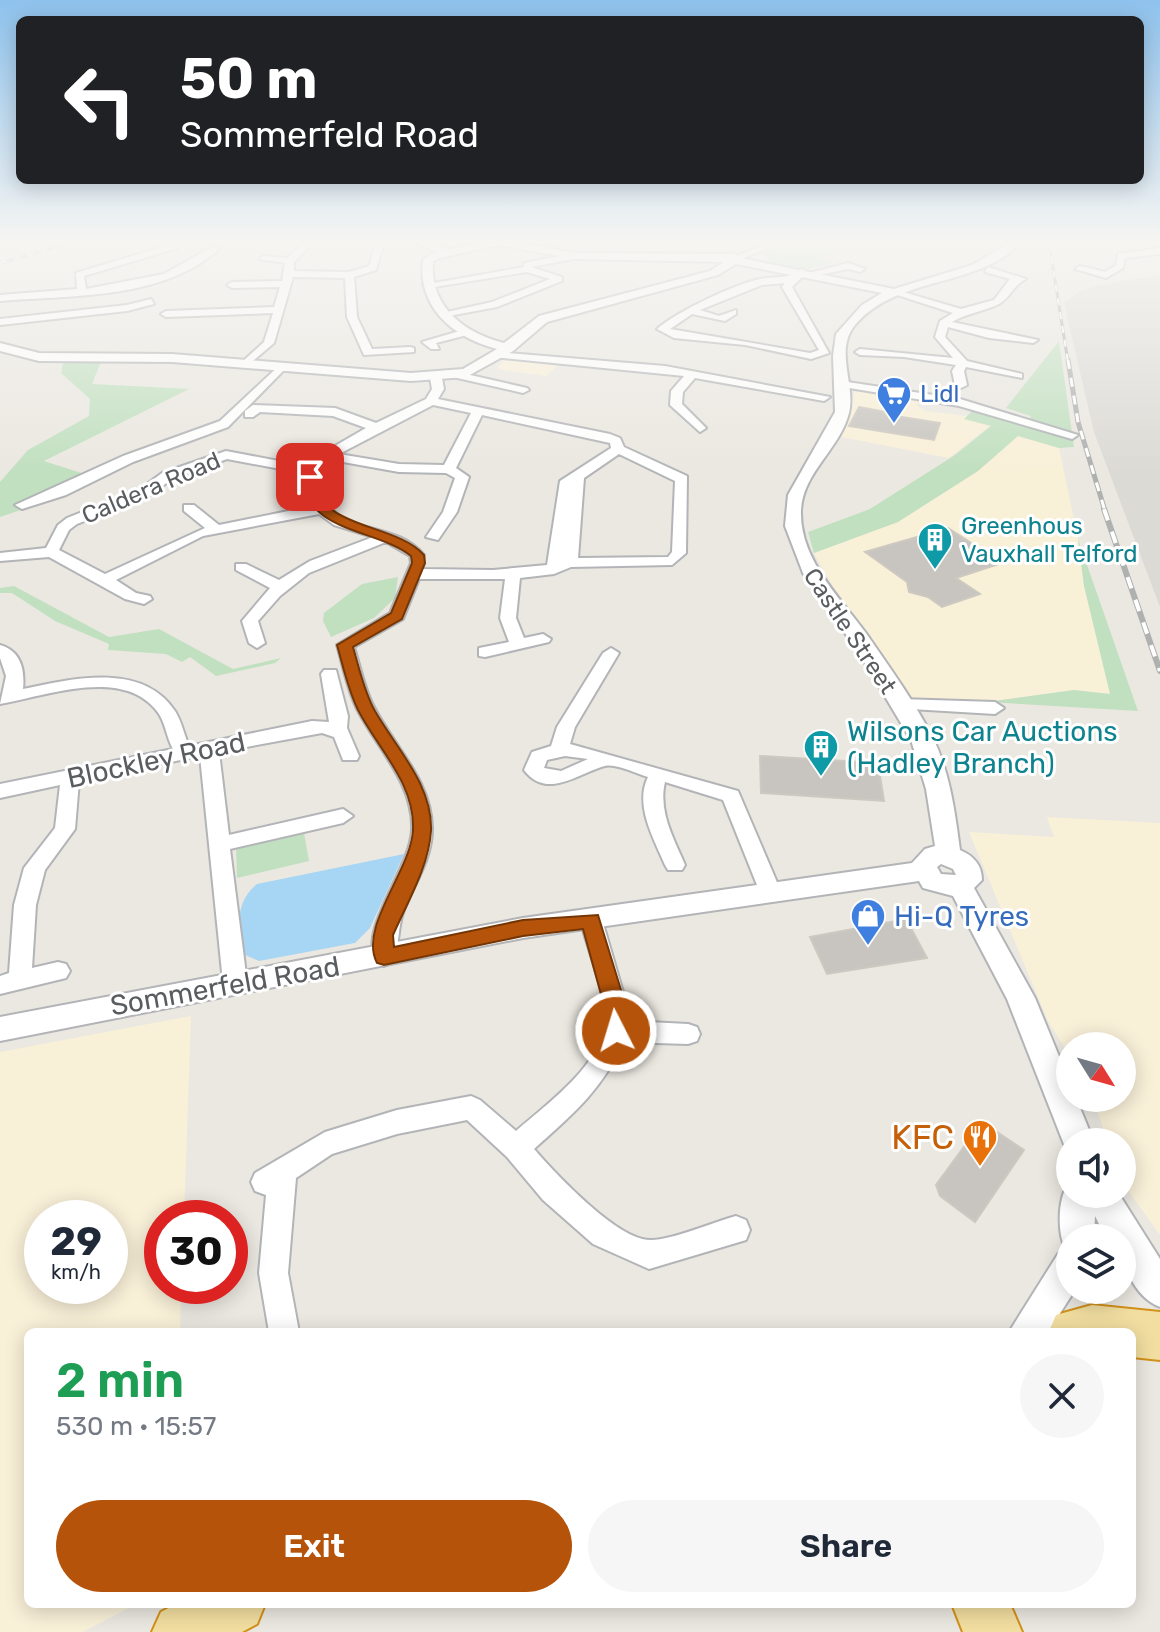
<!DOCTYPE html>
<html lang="en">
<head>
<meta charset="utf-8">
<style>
	:root { --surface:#fff; --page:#f6f6f7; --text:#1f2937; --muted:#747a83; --accent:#b45309 }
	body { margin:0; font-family:Rubik,sans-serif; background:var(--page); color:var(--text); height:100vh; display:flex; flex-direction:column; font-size:30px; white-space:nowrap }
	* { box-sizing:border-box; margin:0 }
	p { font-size:26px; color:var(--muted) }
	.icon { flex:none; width:44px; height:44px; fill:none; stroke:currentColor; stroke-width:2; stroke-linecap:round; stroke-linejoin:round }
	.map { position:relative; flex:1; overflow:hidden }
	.details { position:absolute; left:24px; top:1328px; width:1112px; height:280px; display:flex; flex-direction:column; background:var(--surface); border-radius:12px; box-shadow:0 4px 20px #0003 }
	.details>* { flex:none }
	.guide { position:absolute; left:16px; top:16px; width:1128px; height:168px; border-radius:12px; box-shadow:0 4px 20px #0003; background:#202124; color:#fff; overflow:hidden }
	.needle { width:52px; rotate:127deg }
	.controls { position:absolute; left:1056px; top:1032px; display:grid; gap:16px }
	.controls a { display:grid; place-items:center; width:80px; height:80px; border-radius:50%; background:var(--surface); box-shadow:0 4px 20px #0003; font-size:40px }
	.speed { position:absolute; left:24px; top:1200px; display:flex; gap:16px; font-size:40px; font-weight:700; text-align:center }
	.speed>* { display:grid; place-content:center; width:104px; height:104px; border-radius:50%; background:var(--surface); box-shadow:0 4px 20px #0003; line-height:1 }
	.speed small { font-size:20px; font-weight:400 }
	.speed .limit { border:12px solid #d22; background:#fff; color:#111 }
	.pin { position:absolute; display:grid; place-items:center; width:68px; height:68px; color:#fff; margin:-34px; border-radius:16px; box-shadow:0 4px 12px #0006 }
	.me { position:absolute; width:88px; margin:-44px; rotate:355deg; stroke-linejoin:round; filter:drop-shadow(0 0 6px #0008) }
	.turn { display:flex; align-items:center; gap:28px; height:168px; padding:0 32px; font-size:36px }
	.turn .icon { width:104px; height:104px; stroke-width:2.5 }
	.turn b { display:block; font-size:56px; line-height:68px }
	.round { display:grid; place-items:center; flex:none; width:84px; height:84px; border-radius:42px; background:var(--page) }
	.headline { display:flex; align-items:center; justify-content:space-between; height:136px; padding:0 32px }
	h1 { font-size:48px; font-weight:600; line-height:60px; color:#1e9e55 }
	.cta { display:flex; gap:16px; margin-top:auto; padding:16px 32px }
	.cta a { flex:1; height:92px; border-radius:48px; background:var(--accent); color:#fff; font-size:32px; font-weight:600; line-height:92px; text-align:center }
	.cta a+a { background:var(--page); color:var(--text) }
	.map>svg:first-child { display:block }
	.commercial { fill:#f9f0d8; fill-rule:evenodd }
	.industrial { fill:#dcdad5 }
	.green { fill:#c1e0c0 }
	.water { fill:#a7d6f4 }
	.building { fill:#c8c5c0; stroke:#cec9c0; stroke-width:2 }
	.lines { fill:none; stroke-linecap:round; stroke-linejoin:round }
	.minor-casing { stroke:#b2b4b7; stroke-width:4 }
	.tertiary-casing { stroke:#b2b4b7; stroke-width:4 }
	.trunk-casing { stroke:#d2911a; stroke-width:4 }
	.minor { fill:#fff; fill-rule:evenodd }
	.tertiary { fill:#fff; fill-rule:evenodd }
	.trunk { fill:#f2dea0; fill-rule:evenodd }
	.rail-far2-casing { stroke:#afb0b0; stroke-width:3 }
	.rail-far1-casing { stroke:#afb0b0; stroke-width:5 }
	.rail-casing { stroke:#afb0b0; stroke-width:6 }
	.rail-far2 { stroke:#fff; stroke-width:2; stroke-dasharray:7; stroke-linecap:butt }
	.rail-far1 { stroke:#fff; stroke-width:3; stroke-dasharray:9; stroke-linecap:butt }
	.rail { stroke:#fff; stroke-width:4; stroke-dasharray:12; stroke-linecap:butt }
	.route { fill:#b45309; stroke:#753606; stroke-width:2 }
	.labels { text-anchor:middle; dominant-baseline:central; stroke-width:6; stroke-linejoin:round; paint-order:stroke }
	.far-shop-label { font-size:24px; fill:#366cbe; stroke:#fff; text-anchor:start }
	.far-street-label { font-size:24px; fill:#5a5d60; stroke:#fff }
	.far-culture-label { font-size:24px; fill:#0d838f; stroke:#fff; text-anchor:start }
	.culture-label { font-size:28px; fill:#0d838f; stroke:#fff; text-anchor:start }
	.street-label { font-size:28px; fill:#5a5d60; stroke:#fff }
	.shop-label { font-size:28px; fill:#366cbe; stroke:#fff; text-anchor:start }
	.near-food-label { font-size:34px; fill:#c56008; stroke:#fff; text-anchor:end }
</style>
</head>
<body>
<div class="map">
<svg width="1160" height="1632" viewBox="0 0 1160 1632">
	<rect width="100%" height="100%" fill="#ebe8e1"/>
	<!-- commercial -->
	<g class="commercial">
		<path d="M 505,358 L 530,361 L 561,363 L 546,376 L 497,369 Z"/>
		<path d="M 866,389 L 922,398 L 917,406 L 926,411 L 966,416 L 991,425 L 949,458 L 841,437 L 854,393 Z"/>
		<path d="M 1018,436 L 1059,448 L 1078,539 L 1084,586 L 1111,694 L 1074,690 L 987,702 L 910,698 L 865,630 L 844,607 L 814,553 L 898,522 L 978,471 Z"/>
		<path d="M 1047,817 L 1160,823 L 1160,1235 L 1122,1182 L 1122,1142 L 1108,1142 L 1093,1098 L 1122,1098 L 1122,1046 L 1070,1046 L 1070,1056 L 1048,1021 L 969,832 L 1054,837 Z"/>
		<path d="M 191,1016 L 184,1218 L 162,1218 L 162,1286 L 181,1286 L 180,1332 L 28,1332 L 28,1604 L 136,1604 L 83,1632 L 0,1632 L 0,1052 ZM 110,1218 L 110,1286 L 42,1286 L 42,1218 Z"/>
	</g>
	<!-- industrial -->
	<path class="industrial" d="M 1160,275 L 1160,607 L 1094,432 L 1064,303 L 1080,291 L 1098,285 Z"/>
	<!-- green -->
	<g class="green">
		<path d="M 815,246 L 837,253 L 821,258 L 834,263 L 805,270 L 771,262 L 764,254 L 770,249 L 789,251 Z"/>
		<path d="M 1059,341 L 1074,447 L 1059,448 L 1018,436 L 978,471 L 898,522 L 814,553 L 808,532 L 870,509 L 955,455 L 991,426 L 964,419 L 973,410 L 1027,424 L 1031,416 L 1006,408 Z"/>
		<path d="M 102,359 L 92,384 L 189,389 L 44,461 L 100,479 L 68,494 L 0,517 L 0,482 L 28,450 L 89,416 L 90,399 L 61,373 L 63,363 Z"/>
		<path d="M 1078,539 L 1138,711 L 987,702 L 1074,690 L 1110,694 L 1084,586 Z"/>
		<path d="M 398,577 L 395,598 L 374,618 L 331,637 L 323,621 L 324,613 L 362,584 Z"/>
		<path d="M 14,586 L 109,637 L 159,629 L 233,669 L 281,658 L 275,663 L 216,676 L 190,657 L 182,662 L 166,654 L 108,650 L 109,644 L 55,621 L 12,593 L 0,593 L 0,588 Z"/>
		<path d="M 303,827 L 309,861 L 237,878 L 236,844 Z"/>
	</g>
	<!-- water -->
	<path class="water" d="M 404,854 L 370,928 L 355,943 L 259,961 L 243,954 C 238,928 234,903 257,884 Z"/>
	<!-- building -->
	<g class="building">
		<path d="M 859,407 L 885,412 L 883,414 L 940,423 L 934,440 L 849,426 Z"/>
		<path d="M 948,528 L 1002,563 L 956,578 L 980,594 L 942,607 L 928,597 L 909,592 L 907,582 L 865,552 Z"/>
		<path d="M 760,756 L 878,763 L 884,801 L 761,793 Z"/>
		<path d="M 906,919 L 927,958 L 827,974 L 810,937 Z"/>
		<path d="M 982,1122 L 1024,1150 L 975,1222 L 940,1196 L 936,1185 Z"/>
	</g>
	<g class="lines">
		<defs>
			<g id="minor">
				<path d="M 175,243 L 178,248 L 84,276 L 86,289 L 164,274 L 212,247 L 219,249 C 163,300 71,295 0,301 L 0,295 L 77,289 L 76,273 Z"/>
				<path d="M 304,243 L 313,243 L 294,262 L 294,271 L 349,272 L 369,266 L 376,243 L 384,243 L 376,270 L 354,277 L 357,317 L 372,349 L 410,347 L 414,348 L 414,352 L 364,355 L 347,317 L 345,278 L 293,277 L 274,343 L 247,366 L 241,363 L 264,342 L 273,313 L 166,317 L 161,314 L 166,311 L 274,307 L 280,287 L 232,288 L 227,285 L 232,282 L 282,281 L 285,263 L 259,259 L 263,256 L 287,258 Z"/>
				<path d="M 426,243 L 449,250 L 450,252 L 446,255 L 416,244 Z"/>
				<path d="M 768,243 L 781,243 L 741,259 L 734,257 Z"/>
				<path d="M 1160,248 L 1160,254 L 1125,258 L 1123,268 L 1106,278 L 1075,269 L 1080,266 L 1105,272 L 1116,265 L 1118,254 Z"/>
				<path d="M 576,253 L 579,258 L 531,267 L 562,277 L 562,281 L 497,307 L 443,317 L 438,314 L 492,302 L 550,279 L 527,272 L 428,288 L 423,285 L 524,267 L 524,263 Z"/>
				<path d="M 848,263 L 865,269 L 860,272 L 848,269 L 810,277 L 805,274 Z"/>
				<path d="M 988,267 L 1026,279 C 1014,284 1009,300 997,305 C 982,312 967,313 952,322 L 1038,340 L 1033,343 L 989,338 L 948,327 L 945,337 L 967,361 L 1022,374 L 1022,378 L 966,367 L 964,371 L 967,385 L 961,388 L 955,385 L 952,371 L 956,365 L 904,357 L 860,355 L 855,352 L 860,349 L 953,358 L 935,337 L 940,321 L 953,313 L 888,292 L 893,289 L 961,309 L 994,300 L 1010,279 L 985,272 Z"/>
				<path d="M 802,269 L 807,272 L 792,287 L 829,353 L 811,359 L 745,345 L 674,338 L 657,329 C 676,312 735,284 760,279 C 782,275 781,281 802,269 ZM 785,283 L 782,287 L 819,350 L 810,353 L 670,329 L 692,314 L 725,321 L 736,314 L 736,310 L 719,316 L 700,310 L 762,285 Z"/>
				<path d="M 151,299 L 154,304 L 127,311 L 0,325 L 0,319 L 127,305 Z"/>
				<path d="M 463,330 L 467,331 L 467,335 L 436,343 L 439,349 L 431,349 L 422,342 Z"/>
				<path d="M 497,352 L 665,366 L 830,397 L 824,401 L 695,378 L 683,392 L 682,404 L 706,428 L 700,432 L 670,405 L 671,391 L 684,376 L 493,357 L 493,353 Z"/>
				<path d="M 282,363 L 288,366 L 286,368 L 228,427 L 133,462 L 66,495 L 22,509 L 15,505 L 123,456 L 220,421 Z"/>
				<path d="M 457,372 L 527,388 L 529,390 L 523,393 L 453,377 L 451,375 Z"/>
				<path d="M 436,375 L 442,378 L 444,389 L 438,399 L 610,434 L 620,438 L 624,447 L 687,476 L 686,553 L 672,565 L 571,567 L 554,574 L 520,578 L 516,618 L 524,638 L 543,634 L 551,639 L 549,642 L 485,657 L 479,656 L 479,648 L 509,642 L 500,618 L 505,579 L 419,579 L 403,619 L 354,647 C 360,666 364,687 373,705 C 393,746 433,781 432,830 C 432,859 414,884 404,910 C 397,927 400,948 392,963 L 384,966 L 376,963 C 358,928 410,869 412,830 C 414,784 377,748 357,709 C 347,689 343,666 337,645 L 390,613 L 411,563 L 410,556 L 386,542 L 309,573 L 280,596 L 258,621 L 265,643 L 257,648 L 249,643 L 242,621 L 270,588 L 236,570 L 236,564 L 246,564 L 279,580 L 310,561 L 373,537 L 334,525 L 319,514 L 203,536 L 116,580 L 136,593 L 150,596 L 152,599 L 144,604 L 125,599 L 49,557 L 0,561 L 0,553 L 46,548 L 58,525 L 67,518 L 140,489 L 162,473 L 226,451 L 311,467 L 328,450 L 366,428 L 333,416 L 260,412 L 253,417 L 245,417 L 245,411 L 253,405 L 335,408 L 376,423 L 426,399 L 432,389 L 430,378 ZM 433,405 L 471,413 L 444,465 L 399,464 L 339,454 ZM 482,415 L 610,443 L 611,448 L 560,481 L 547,565 L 493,570 L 423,569 L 424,555 C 391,516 331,541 317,481 L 332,460 L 399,472 L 446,473 L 455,478 L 443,512 L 426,537 L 438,540 L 457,512 L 469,477 L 456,468 ZM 619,454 L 675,481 L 672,552 L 668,557 L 578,558 L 584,478 ZM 227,459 L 307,474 L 304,481 L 313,506 L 219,525 L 194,505 L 184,505 L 184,511 L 205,528 L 105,574 L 59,550 L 69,530 L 77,524 L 150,495 L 172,479 Z"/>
				<path d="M 841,381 L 960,399 L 1078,435 L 1072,439 L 959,406 L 837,386 L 835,384 Z"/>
				<path d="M 0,645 C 21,651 25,670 23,689 C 71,679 142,661 175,711 C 182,722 184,735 189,746 L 312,721 L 329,722 L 321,674 L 324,670 L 336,670 L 348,716 L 347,728 L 359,756 L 357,760 L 343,760 L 334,737 L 322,733 L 219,752 L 229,835 L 343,809 L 353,816 L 343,823 L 230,849 L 247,982 L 243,989 L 235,991 L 227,989 L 223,982 L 200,756 L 79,781 L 75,829 L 45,870 L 36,905 L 32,968 L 58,962 L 66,964 L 70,971 L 66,978 L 0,994 L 0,976 L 9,973 L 14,905 L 24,868 L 55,828 L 60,785 L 0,798 L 0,784 L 173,749 C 167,739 166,725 159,714 C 126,665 46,696 0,704 L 6,676 L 0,658 Z"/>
				<path d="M 611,648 L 619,653 L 575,727 L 570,744 L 738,791 L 782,894 L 779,900 L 763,900 L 723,800 L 665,782 C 658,812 674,839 685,865 L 682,870 L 668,870 L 665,865 C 654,839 634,805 648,777 C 637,774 616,763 605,766 C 580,772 547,801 524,770 L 532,752 L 551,746 L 557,727 L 603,653 ZM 565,756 L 588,759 L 561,771 L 544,768 L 547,760 Z"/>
				<path d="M 900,699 L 995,702 L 1004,708 L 995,714 L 894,708 L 891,704 L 894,700 Z"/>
				<path d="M 591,912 L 599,914 L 602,920 L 630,1016 L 629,1021 L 688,1024 L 697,1027 L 700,1034 L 697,1041 L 688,1044 L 623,1042 C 604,1088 571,1116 534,1149 C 555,1173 618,1241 651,1240 C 672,1240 714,1222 736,1216 L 746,1220 L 750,1230 L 746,1240 L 649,1269 L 593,1244 L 543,1200 L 507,1157 L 467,1120 L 397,1134 L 332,1154 L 296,1178 L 288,1273 L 299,1332 L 269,1332 L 259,1273 L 266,1195 L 255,1191 L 251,1182 L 255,1173 L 325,1132 L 397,1110 L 471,1096 L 480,1100 L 516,1131 C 547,1104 606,1062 606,1016 C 606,997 586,942 580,920 L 583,914 Z"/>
			</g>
			<g id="tertiary">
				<path d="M 479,243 L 520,243 L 576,253 L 735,254 L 740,258 L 894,289 L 972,265 L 1009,243 L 1021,243 C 975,289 898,275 855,325 C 834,350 856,385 849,413 C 840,449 803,472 801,510 C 799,560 841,598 868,636 C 891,669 915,703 933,738 C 950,773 955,812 960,850 C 974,856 982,865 982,880 L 974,888 L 1035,998 L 1070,1083 L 1070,1098 L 1076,1098 L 1094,1142 L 1070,1142 L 1070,1154 L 1067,1152 L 1007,999 L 953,896 L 923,888 L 919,881 L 523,938 L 0,1041 L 0,1017 L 523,918 L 912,863 L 925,849 L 935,846 L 926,789 L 911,740 L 859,653 L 803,573 L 785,526 L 788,495 L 835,412 L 833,356 L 836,334 L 862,305 L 882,293 L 736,264 L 718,275 L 547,322 L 513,351 L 466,377 L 411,381 L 172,362 L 39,361 L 0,351 L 0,343 L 39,353 L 172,354 L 411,373 L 463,369 L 497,349 C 453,338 417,307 423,260 L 433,253 ZM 498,245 L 576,259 L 724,262 L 710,271 L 539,316 L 504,343 C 464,333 429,306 433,261 L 440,258 ZM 941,864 L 953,869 L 956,875 L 941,874 L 937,867 Z"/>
				<path d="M 1070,1182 L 1070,1194 L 1119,1194 L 1160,1259 L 1160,1307 C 1133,1296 1122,1265 1122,1238 L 1106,1238 L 1095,1216 L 1094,1238 L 1070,1238 L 1070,1290 L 1075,1290 L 1048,1332 L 1009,1332 L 1058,1254 L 1066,1250 C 1057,1234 1057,1196 1070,1182 Z"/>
			</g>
			<g id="trunk">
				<path d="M 1092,1305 L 1160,1312 L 1160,1360 L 1132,1357 L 1132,1332 L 1049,1332 L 1056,1315 Z"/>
				<path d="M 176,1604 L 265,1604 L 257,1624 L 242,1632 L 152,1632 L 161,1612 Z"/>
				<path d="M 952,1604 L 1010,1604 L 1022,1632 L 963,1632 Z"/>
			</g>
		</defs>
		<!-- minor casing -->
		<use href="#minor" class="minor-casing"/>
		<!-- tertiary casing -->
		<use href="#tertiary" class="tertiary-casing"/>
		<!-- trunk casing -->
		<use href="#trunk" class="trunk-casing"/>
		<!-- minor -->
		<use href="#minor" class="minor"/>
		<!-- tertiary -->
		<use href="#tertiary" class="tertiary"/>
		<!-- trunk -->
		<use href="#trunk" class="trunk"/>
		<defs>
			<g id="rail-far2">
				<path d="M 1049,243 L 1068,362"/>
				<path d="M 0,263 L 70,243"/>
			</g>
			<path id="rail-far1" d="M 1068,360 L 1078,422 L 1105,511"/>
			<path id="rail" d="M 1104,509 L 1160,671"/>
		</defs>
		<!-- rail-far2 casing -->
		<use href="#rail-far2" class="rail-far2-casing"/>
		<!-- rail-far1 casing -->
		<use href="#rail-far1" class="rail-far1-casing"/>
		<!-- rail casing -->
		<use href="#rail" class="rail-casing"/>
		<!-- rail-far2 -->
		<use href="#rail-far2" class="rail-far2"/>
		<!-- rail-far1 -->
		<use href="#rail-far1" class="rail-far1"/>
		<!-- rail -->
		<use href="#rail" class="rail"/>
	</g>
	<!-- sky -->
	<linearGradient id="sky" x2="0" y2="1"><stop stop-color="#8ec2ed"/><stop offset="0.51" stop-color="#f6f5f2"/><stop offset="1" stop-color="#f6f5f2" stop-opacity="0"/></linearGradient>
	<rect width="1160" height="472" fill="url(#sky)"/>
	<!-- route -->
	<path class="route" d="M 310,473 L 316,477 C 316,530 395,522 424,555 L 425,563 L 402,619 L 353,647 C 359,667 364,692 375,711 C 396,748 433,785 431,831 C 429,866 407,903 393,935 L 394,947 L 523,920 L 598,915 L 629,1016 L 624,1038 L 608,1038 L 605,1031 L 607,1016 L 583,929 L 523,936 L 384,965 L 377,963 C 358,927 411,871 413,830 C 415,783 378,749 358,710 C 348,690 343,666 337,645 L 391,613 L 412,563 L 411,556 C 378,529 303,532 304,477 Z"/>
	<!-- icons -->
	<defs>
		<symbol id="supermarket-pin" viewBox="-11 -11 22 30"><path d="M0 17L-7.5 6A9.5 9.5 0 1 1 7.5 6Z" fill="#3f7fe0" stroke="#fff"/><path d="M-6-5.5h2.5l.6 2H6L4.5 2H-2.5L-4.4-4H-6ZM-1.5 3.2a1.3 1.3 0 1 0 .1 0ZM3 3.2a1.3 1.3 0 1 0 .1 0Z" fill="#fff"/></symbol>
		<symbol id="building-pin" viewBox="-11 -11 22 30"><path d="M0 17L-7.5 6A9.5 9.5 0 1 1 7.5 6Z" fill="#0f9aa8" stroke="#fff"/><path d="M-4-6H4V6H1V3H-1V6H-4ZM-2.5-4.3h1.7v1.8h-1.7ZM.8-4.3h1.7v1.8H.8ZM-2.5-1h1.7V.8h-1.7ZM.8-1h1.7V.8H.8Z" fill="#fff"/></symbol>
		<symbol id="shop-pin" viewBox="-11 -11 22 30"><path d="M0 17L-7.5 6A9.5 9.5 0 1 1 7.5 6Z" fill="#3f7fe0" stroke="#fff"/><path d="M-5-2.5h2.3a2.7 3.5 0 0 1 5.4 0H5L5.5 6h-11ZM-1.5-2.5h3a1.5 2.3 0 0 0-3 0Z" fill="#fff"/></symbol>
		<symbol id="restaurant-pin" viewBox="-11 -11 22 30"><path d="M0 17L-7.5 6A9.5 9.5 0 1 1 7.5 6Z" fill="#e8710a" stroke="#fff"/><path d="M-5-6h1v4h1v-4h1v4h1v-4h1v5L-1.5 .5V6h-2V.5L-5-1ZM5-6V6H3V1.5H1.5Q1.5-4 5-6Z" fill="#fff"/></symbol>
	</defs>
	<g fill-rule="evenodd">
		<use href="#supermarket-pin" x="874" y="374" width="40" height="54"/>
		<use href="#building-pin" x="915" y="520" width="40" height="54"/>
		<use href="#building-pin" x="801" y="727" width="40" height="54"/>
		<use href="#shop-pin" x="848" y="896" width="40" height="54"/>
		<use href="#restaurant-pin" x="960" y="1117" width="40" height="54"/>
	</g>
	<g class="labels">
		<!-- far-shop labels -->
		<g class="far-shop-label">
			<text x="920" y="394">Lidl</text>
		</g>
		<!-- far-street labels -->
		<g class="far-street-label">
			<text transform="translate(151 488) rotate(-23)">Caldera Road</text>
			<text transform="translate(850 631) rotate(56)">Castle Street</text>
		</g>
		<!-- far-culture labels -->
		<g class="far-culture-label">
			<text x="961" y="526">Greenhous<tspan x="961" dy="28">Vauxhall Telford</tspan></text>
		</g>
		<!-- culture labels -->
		<g class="culture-label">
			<text x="847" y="731">Wilsons Car Auctions<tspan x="847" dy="32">(Hadley Branch)</tspan></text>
		</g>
		<!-- street labels -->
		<g class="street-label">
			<text transform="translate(156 760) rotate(-12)">Blockley Road</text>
			<text transform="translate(225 986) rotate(-10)">Sommerfeld Road</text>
		</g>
		<!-- shop labels -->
		<g class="shop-label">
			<text x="894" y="916">Hi-Q Tyres</text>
		</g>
		<!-- near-food labels -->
		<g class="near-food-label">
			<text x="954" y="1137">KFC</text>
		</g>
	</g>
</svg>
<div class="controls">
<a><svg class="needle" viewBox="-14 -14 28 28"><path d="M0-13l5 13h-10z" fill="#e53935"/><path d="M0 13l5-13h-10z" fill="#747a83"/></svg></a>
<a><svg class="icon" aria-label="sound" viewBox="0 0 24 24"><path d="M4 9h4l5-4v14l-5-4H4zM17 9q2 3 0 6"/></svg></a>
<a><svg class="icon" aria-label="layers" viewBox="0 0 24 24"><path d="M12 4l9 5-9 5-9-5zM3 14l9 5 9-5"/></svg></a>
</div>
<div class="speed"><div>29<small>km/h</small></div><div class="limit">30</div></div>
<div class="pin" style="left:310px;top:477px;background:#d93025"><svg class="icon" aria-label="arrive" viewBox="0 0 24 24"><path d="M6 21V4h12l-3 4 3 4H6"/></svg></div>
<svg class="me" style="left:616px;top:1031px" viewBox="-20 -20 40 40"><circle r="17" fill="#b45309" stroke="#fff" stroke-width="3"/><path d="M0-11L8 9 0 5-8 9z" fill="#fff"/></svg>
<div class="guide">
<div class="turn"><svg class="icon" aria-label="left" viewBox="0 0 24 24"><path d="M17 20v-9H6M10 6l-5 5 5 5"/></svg><div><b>50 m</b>Sommerfeld Road</div></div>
</div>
<section class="details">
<div class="headline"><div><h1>2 min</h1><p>530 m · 15:57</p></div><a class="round"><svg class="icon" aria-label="close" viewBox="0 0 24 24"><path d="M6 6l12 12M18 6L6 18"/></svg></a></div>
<div class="cta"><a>Exit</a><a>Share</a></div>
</section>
</div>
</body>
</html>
